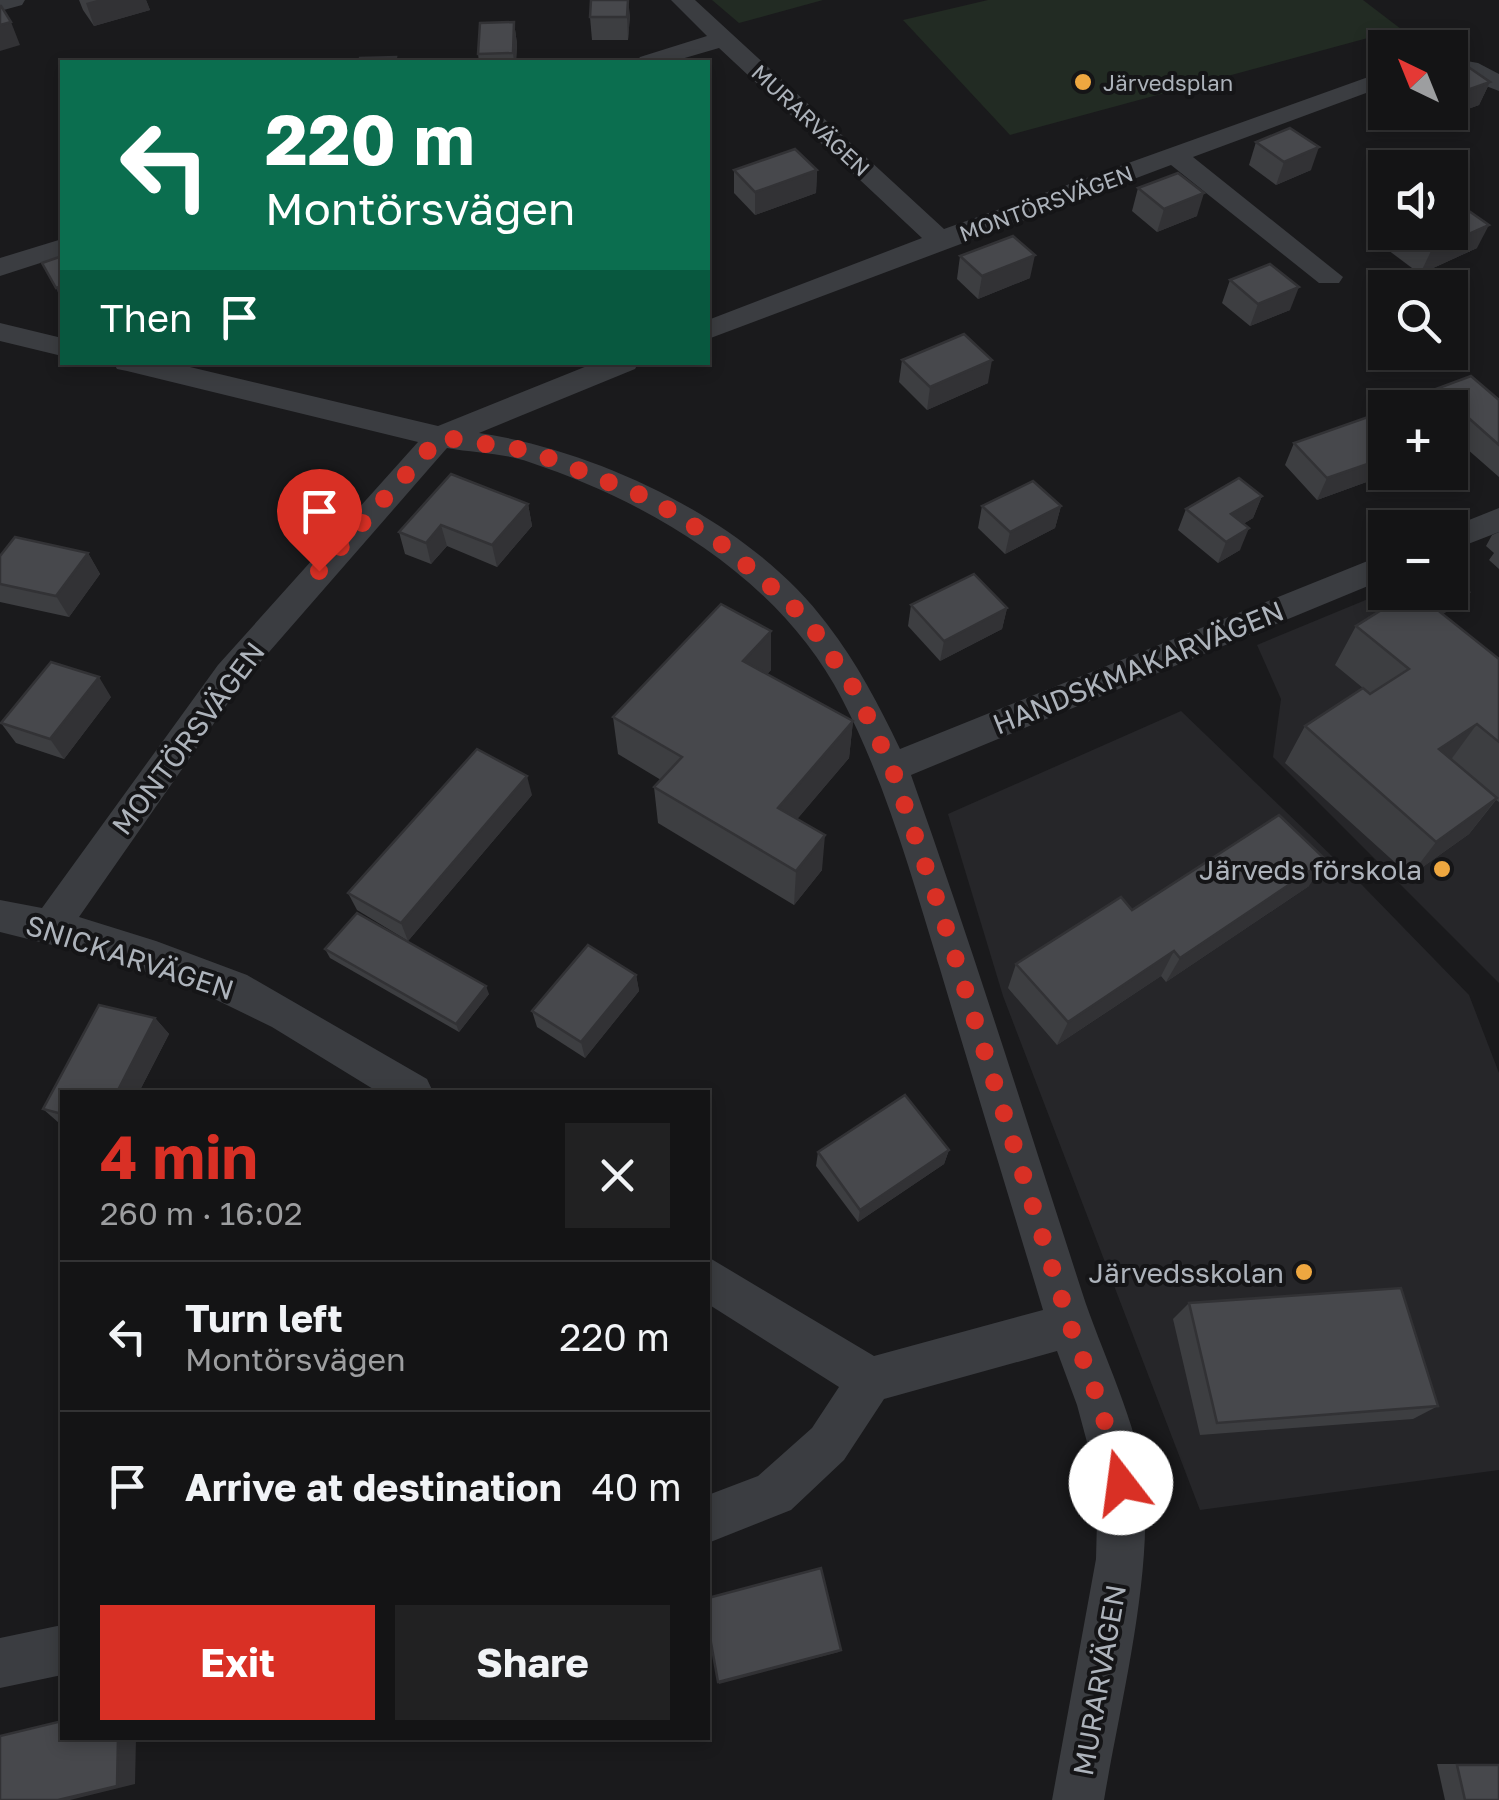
<!DOCTYPE html>
<html lang="en">
<head>
<meta charset="utf-8">
<style>
	:root { --surface:#141415; --page:#212122; --text:#f1f3f6; --muted:#9d9ea0; --line:#333334; --accent:#d93025 }
	body { margin:0; font-family:"Golos Text",sans-serif; background:var(--page); color:var(--text); height:100vh; display:flex; flex-direction:column; font-size:38px; white-space:nowrap }
	* { box-sizing:border-box; margin:0 }
	p { font-size:32px; color:var(--muted) }
	.icon { flex:none; width:55px; height:55px; fill:none; stroke:currentColor; stroke-width:2; stroke-linecap:round; stroke-linejoin:round }
	.map { position:relative; flex:1; overflow:hidden }
	.details { position:absolute; left:60px; top:1090px; width:650px; height:650px; display:flex; flex-direction:column; background:var(--surface); border-radius:0px; box-shadow:0 5px 15px #0003,0 0 0 2px var(--line) }
	.details>* { flex:none }
	.top-card { position:absolute; left:60px; top:60px; width:650px; height:305px; border-radius:0px; box-shadow:0 5px 15px #0003,0 0 0 2px var(--line); background:#0b6e4f; color:#fff; overflow:hidden }
	.needle { width:65px; rotate:317deg }
	.tools { position:absolute; left:1368px; top:30px; display:grid; gap:20px }
	.tools a { display:grid; place-items:center; width:100px; height:100px; border-radius:0px; background:var(--surface); box-shadow:0 5px 15px #0003,0 0 0 2px var(--line); font-size:50px }
	.pin { position:absolute; display:grid; place-items:center; width:85px; height:85px; color:#fff; margin:-102px -42px; border-radius:50% 50% 50% 0; rotate:-45deg; box-shadow:0 0 10px #0007 }
	.pin .icon { rotate:45deg }
	.me { position:absolute; width:110px; margin:-55px; rotate:345deg; stroke-linejoin:round; filter:drop-shadow(0 0 8px #0008) }
	.turn { display:flex; align-items:center; gap:35px; height:210px; padding:0 40px; font-size:45px }
	.turn .icon { width:130px; height:130px; stroke-width:2.5 }
	.turn b { display:block; font-size:70px; line-height:85px }
	.then { display:flex; align-items:center; height:95px; padding:0 40px; background:#0003; gap:20px; font-size:38px }
	.round { display:grid; place-items:center; flex:none; width:105px; height:105px; border-radius:0px; background:var(--page) }
	.head { display:flex; align-items:center; justify-content:space-between; height:170px; padding:0 40px }
	h1 { font-size:60px; font-weight:700; line-height:75px; color:var(--accent) }
	.primary-button { display:flex; gap:20px; margin-top:auto; padding:20px 40px }
	.primary-button a { flex:1; height:115px; border-radius:0px; background:var(--accent); color:#fff; font-size:40px; font-weight:700; line-height:115px; text-align:center }
	.primary-button a+a { background:var(--page); color:var(--text) }
	ul { padding:0; list-style:none }
	li { display:flex; align-items:center; gap:30px; height:150px; padding:0 40px; border-top:2px solid var(--line) }
	li div { flex:1 }
	li b { display:block; font-size:38px }
	li em { font-style:normal }
	.map>svg:first-child { display:block }
	.built { fill:#262629 }
	.green { fill:#222b23 }
	.lines { fill:none; stroke-linecap:round; stroke-linejoin:round }
	.minor { fill:#3b3d41; fill-rule:evenodd }
	.wall { fill:#3d3e41 }
	.shaded-wall { fill:#323235 }
	.building { fill:#47484c; stroke:#323235; stroke-width:2.5 }
	.route { stroke:#d93025; stroke-width:18; stroke-dasharray:0 32.4 }
	.poi-dot { fill:#eea740; stroke:#151517; stroke-width:4 }
	.labels { text-anchor:middle; dominant-baseline:central; stroke-width:8; stroke-linejoin:round; paint-order:stroke }
	.far-poi-label { font-size:22px; fill:#adb3bb; stroke:#151517; text-anchor:start }
	.far-street-label { font-size:22px; fill:#adb3bb; stroke:#151517 }
	.street-label { font-size:28px; fill:#adb3bb; stroke:#151517 }
	.poi-label { font-size:28px; fill:#adb3bb; stroke:#151517; text-anchor:end }
</style>
</head>
<body>
<div class="map">
<svg width="1499" height="1800" viewBox="0 0 1499 1800">
	<rect width="100%" height="100%" fill="#1a1a1c"/>
	<!-- built -->
	<g class="built">
		<path d="M 1385,592 L 1499,679 L 1499,983 L 1273,757 L 1281,699 L 1257,645 Z"/>
		<path d="M 1181,711 L 1362,885 L 1469,995 L 1499,1073 L 1499,1470 L 1200,1510 L 1003,996 L 948,814 Z"/>
	</g>
	<!-- green -->
	<g class="green">
		<path d="M 712,0 L 823,0 L 739,23 Z"/>
		<path d="M 988,0 L 1363,0 L 1401,29 L 1010,135 L 903,20 Z"/>
	</g>
	<g class="lines">
		<!-- minor -->
		<g class="minor">
			<path d="M 0,0 L 25,0 L 22,5 L 0,11 Z"/>
			<path d="M 671,0 L 695,0 L 944,229 L 1385,71 L 1385,86 L 1193,157 L 1343,277 L 1339,283 L 1319,283 L 1171,165 L 708,339 L 708,320 L 922,238 L 719,48 L 671,62 L 636,62 L 640,57 L 707,36 Z"/>
			<path d="M 1450,58 L 1478,63 L 1499,74 L 1499,91 L 1450,72 Z"/>
			<path d="M 62,239 L 62,256 L 0,276 L 0,258 Z"/>
			<path d="M 0,323 L 62,338 L 62,356 L 0,341 Z"/>
			<path d="M 113,362 L 169,362 L 438,426 L 597,362 L 639,362 L 635,369 L 479,433 C 601,451 752,523 827,624 C 857,663 879,705 900,749 L 1385,554 L 1385,579 L 911,775 C 972,946 1026,1119 1082,1292 C 1100,1349 1140,1428 1144,1486 C 1152,1580 1120,1705 1104,1800 L 1052,1800 L 1096,1559 L 1098,1483 L 1077,1405 L 1057,1351 L 884,1399 L 844,1460 L 791,1510 L 708,1543 L 708,1495 L 758,1476 L 812,1428 L 839,1387 L 708,1304 L 708,1257 L 874,1356 L 1043,1310 C 1009,1197 974,1083 940,969 C 912,878 886,783 842,699 C 780,579 652,503 529,462 C 504,453 474,453 447,448 L 242,683 L 79,917 L 156,941 L 247,975 L 427,1079 L 433,1092 L 378,1092 L 272,1027 L 192,988 L 104,958 L 0,932 L 0,900 L 42,908 L 218,665 L 418,442 L 127,371 L 117,369 Z"/>
			<path d="M 1499,508 L 1499,532 L 1450,551 L 1449,528 Z"/>
			<path d="M 62,1625 L 62,1675 L 0,1688 L 0,1638 Z"/>
		</g>
	</g>
	<!-- wall -->
	<g class="wall">
		<path d="M 79,0 L 146,0 L 150,10 L 94,26 L 83,10 Z"/>
		<path d="M 630,15 L 628,40 L 592,40 L 590,17 Z"/>
		<path d="M 514,22 L 517,44 L 516,62 L 479,62 L 478,54 Z"/>
		<path d="M 1450,69 L 1490,82 L 1479,105 L 1443,118 L 1436,112 L 1450,112 Z"/>
		<path d="M 1256,142 L 1311,170 L 1276,185 L 1249,165 Z"/>
		<path d="M 734,170 L 817,170 L 816,193 L 755,215 L 734,193 Z"/>
		<path d="M 1138,188 L 1197,216 L 1157,232 L 1132,211 Z"/>
		<path d="M 1395,232 L 1450,232 L 1477,248 L 1420,274 L 1388,250 Z"/>
		<path d="M 960,256 L 1030,278 L 978,299 L 957,279 Z"/>
		<path d="M 1230,280 L 1290,310 L 1250,326 L 1222,303 Z"/>
		<path d="M 902,360 L 988,383 L 927,410 L 899,382 Z"/>
		<path d="M 1436,389 L 1499,400 L 1499,477 L 1450,434 L 1450,408 L 1427,408 Z"/>
		<path d="M 1294,443 L 1385,472 L 1394,472 L 1317,500 L 1285,465 Z"/>
		<path d="M 1262,496 L 1253,518 L 1243,524 L 1240,550 L 1218,563 L 1178,530 L 1186,509 Z"/>
		<path d="M 528,504 L 532,526 L 497,567 L 447,546 L 431,564 L 405,554 L 399,532 Z"/>
		<path d="M 982,506 L 1061,506 L 1055,528 L 1005,554 L 978,528 Z"/>
		<path d="M 1499,532 L 1499,569 L 1489,560 L 1494,553 L 1486,546 L 1492,535 Z"/>
		<path d="M 88,553 L 100,574 L 69,617 L 0,602 L 0,556 Z"/>
		<path d="M 1408,592 L 1450,592 L 1463,602 L 1442,614 L 1499,659 L 1499,802 L 1496,800 L 1469,834 L 1410,876 L 1285,763 L 1305,726 L 1363,688 L 1335,665 L 1356,626 Z"/>
		<path d="M 911,605 L 1007,608 L 1002,629 L 940,661 L 908,626 Z"/>
		<path d="M 771,631 L 771,670 L 767,674 L 853,721 L 849,758 L 797,819 L 822,870 L 794,905 L 658,823 L 654,787 L 661,780 L 618,754 L 613,717 Z"/>
		<path d="M 111,697 L 64,759 L 16,743 L 1,723 Z"/>
		<path d="M 532,795 L 408,941 L 357,910 L 348,893 Z"/>
		<path d="M 1309,886 L 1166,982 L 1161,976 L 1057,1045 L 1008,988 L 1016,964 L 1132,910 Z"/>
		<path d="M 325,949 L 489,994 L 459,1032 L 330,958 Z"/>
		<path d="M 636,975 L 639,991 L 585,1058 L 537,1027 L 532,1011 Z"/>
		<path d="M 99,1005 L 155,1018 L 169,1034 L 139,1092 L 62,1092 L 62,1124 L 59,1123 L 43,1109 Z"/>
		<path d="M 949,1150 L 944,1164 L 858,1222 L 816,1166 L 818,1152 Z"/>
		<path d="M 1189,1303 L 1438,1406 L 1413,1419 L 1200,1435 L 1173,1319 Z"/>
		<path d="M 1437,1764 L 1499,1764 L 1499,1800 L 1445,1800 Z"/>
	</g>
	<!-- shaded-wall -->
	<g class="shaded-wall">
		<path d="M 97,0 L 146,0 L 150,10 L 94,26 L 86,3 Z"/>
		<path d="M 628,0 L 630,15 L 628,40 L 627,17 Z"/>
		<path d="M 11,22 L 20,45 L 0,51 L 0,25 Z"/>
		<path d="M 514,22 L 517,44 L 516,62 L 514,62 L 513,53 Z"/>
		<path d="M 1490,82 L 1479,105 L 1443,118 L 1446,112 L 1450,112 L 1450,102 L 1453,95 Z"/>
		<path d="M 1319,147 L 1311,170 L 1276,185 L 1284,162 Z"/>
		<path d="M 817,170 L 816,193 L 755,215 L 755,192 Z"/>
		<path d="M 1204,193 L 1197,216 L 1157,232 L 1164,209 Z"/>
		<path d="M 1489,225 L 1477,248 L 1420,274 L 1431,251 Z"/>
		<path d="M 1035,255 L 1030,278 L 978,299 L 982,276 Z"/>
		<path d="M 62,286 L 62,302 L 56,288 Z"/>
		<path d="M 1299,287 L 1290,310 L 1250,326 L 1258,304 Z"/>
		<path d="M 992,360 L 988,383 L 927,410 L 930,387 Z"/>
		<path d="M 1385,458 L 1385,472 L 1394,472 L 1317,500 L 1327,478 Z"/>
		<path d="M 1262,496 L 1253,518 L 1223,536 L 1231,514 Z"/>
		<path d="M 528,504 L 532,526 L 497,567 L 492,545 Z"/>
		<path d="M 1061,506 L 1055,528 L 1005,554 L 1010,532 Z"/>
		<path d="M 441,525 L 447,546 L 431,564 L 426,543 Z"/>
		<path d="M 1249,528 L 1240,550 L 1218,563 L 1226,542 Z"/>
		<path d="M 88,553 L 100,574 L 69,617 L 56,596 Z"/>
		<path d="M 1469,592 L 1463,602 L 1438,617 L 1444,606 Z"/>
		<path d="M 1007,608 L 1002,629 L 940,661 L 944,641 Z"/>
		<path d="M 771,631 L 771,670 L 744,699 L 743,661 Z"/>
		<path d="M 99,677 L 111,697 L 64,759 L 50,739 Z"/>
		<path d="M 853,721 L 849,758 L 777,843 L 778,808 Z"/>
		<path d="M 1477,724 L 1450,761 L 1439,749 Z"/>
		<path d="M 527,776 L 532,795 L 408,941 L 401,923 Z"/>
		<path d="M 1497,798 L 1469,834 L 1410,876 L 1436,842 Z"/>
		<path d="M 825,835 L 822,870 L 794,905 L 796,871 Z"/>
		<path d="M 1326,860 L 1309,886 L 1166,982 L 1180,958 Z"/>
		<path d="M 1174,951 L 1161,976 L 1057,1045 L 1068,1022 Z"/>
		<path d="M 636,975 L 639,991 L 585,1058 L 581,1042 Z"/>
		<path d="M 486,986 L 489,994 L 459,1032 L 456,1024 Z"/>
		<path d="M 155,1018 L 169,1034 L 139,1092 L 117,1092 Z"/>
		<path d="M 949,1150 L 944,1164 L 858,1222 L 860,1210 Z"/>
		<path d="M 841,1650 L 839,1652 L 719,1684 L 718,1682 Z"/>
		<path d="M 118,1738 L 136,1738 L 135,1784 L 70,1800 L 58,1800 Z"/>
	</g>
	<!-- building -->
	<g class="building">
		<path d="M 591,0 L 628,0 L 627,17 L 590,17 Z"/>
		<path d="M 0,6 L 1,6 L 11,22 L 0,25 Z"/>
		<path d="M 514,22 L 513,53 L 478,54 L 480,23 Z"/>
		<path d="M 396,57 L 395,62 L 359,62 L 360,58 Z"/>
		<path d="M 1464,64 L 1490,82 L 1453,95 L 1450,92 L 1450,69 Z"/>
		<path d="M 1290,128 L 1319,147 L 1284,162 L 1256,142 Z"/>
		<path d="M 795,149 L 817,170 L 755,192 L 734,170 Z"/>
		<path d="M 1178,173 L 1204,193 L 1164,209 L 1138,188 Z"/>
		<path d="M 1456,202 L 1489,225 L 1431,251 L 1405,232 L 1450,232 L 1450,205 Z"/>
		<path d="M 1013,236 L 1035,255 L 982,276 L 960,256 Z"/>
		<path d="M 62,256 L 62,286 L 56,288 L 42,263 Z"/>
		<path d="M 1270,264 L 1299,287 L 1258,304 L 1230,280 Z"/>
		<path d="M 964,334 L 992,360 L 930,387 L 902,360 Z"/>
		<path d="M 1471,376 L 1499,400 L 1499,445 L 1436,389 Z"/>
		<path d="M 1385,411 L 1385,458 L 1327,478 L 1294,443 Z"/>
		<path d="M 451,474 L 528,504 L 492,545 L 441,525 L 426,543 L 399,532 Z"/>
		<path d="M 1239,478 L 1262,496 L 1231,514 L 1249,528 L 1226,542 L 1186,509 Z"/>
		<path d="M 1033,481 L 1061,506 L 1010,532 L 982,506 Z"/>
		<path d="M 15,537 L 88,553 L 56,596 L 0,584 L 0,556 Z"/>
		<path d="M 974,574 L 1007,608 L 944,641 L 911,605 Z"/>
		<path d="M 1450,576 L 1469,592 L 1444,606 L 1428,592 L 1450,592 Z"/>
		<path d="M 1410,592 L 1415,592 L 1499,659 L 1499,742 L 1477,724 L 1439,749 L 1497,798 L 1436,842 L 1305,726 L 1363,688 L 1370,694 L 1409,669 L 1356,626 Z"/>
		<path d="M 721,604 L 771,631 L 743,661 L 853,721 L 778,808 L 825,835 L 796,871 L 654,787 L 682,757 L 613,717 Z"/>
		<path d="M 51,662 L 99,677 L 50,739 L 1,723 Z"/>
		<path d="M 477,749 L 527,776 L 401,923 L 348,893 Z"/>
		<path d="M 1279,815 L 1326,860 L 1180,958 L 1174,951 L 1068,1022 L 1016,964 L 1121,897 L 1132,910 Z"/>
		<path d="M 357,913 L 486,986 L 456,1024 L 325,949 Z"/>
		<path d="M 588,945 L 636,975 L 581,1042 L 532,1011 Z"/>
		<path d="M 99,1005 L 155,1018 L 117,1092 L 62,1092 L 62,1114 L 43,1109 Z"/>
		<path d="M 905,1095 L 949,1150 L 860,1210 L 818,1152 Z"/>
		<path d="M 1401,1288 L 1438,1406 L 1217,1423 L 1189,1303 Z"/>
		<path d="M 821,1568 L 841,1650 L 718,1682 L 708,1626 L 708,1598 Z"/>
		<path d="M 62,1721 L 62,1738 L 118,1738 L 117,1786 L 58,1800 L 0,1800 L 0,1736 Z"/>
		<path d="M 1457,1765 L 1499,1765 L 1499,1800 L 1465,1800 Z"/>
	</g>
	<g class="lines">
		<!-- route -->
		<path class="route" d="M 319,571 L 440,437 L 531,451 L 653,500 L 719,542 L 789,602 L 814,630 L 855,690 L 892,768 L 941,912 L 1070,1325 L 1100,1404 L 1121,1483"/>
	</g>
	<!-- markers -->
	<g class="poi-dot">
		<circle cx="1083" cy="82" r="10"/>
		<circle cx="1442" cy="869" r="10"/>
		<circle cx="1304" cy="1272" r="10"/>
	</g>
	<g class="labels">
		<!-- far-poi labels -->
		<g class="far-poi-label">
			<text x="1103" y="82">Järvedsplan</text>
		</g>
		<!-- far-street labels -->
		<g class="far-street-label">
			<text transform="translate(811 120) rotate(43)">MURARVÄGEN</text>
			<text transform="translate(1046 203) rotate(-20)">MONTÖRSVÄGEN</text>
		</g>
		<!-- street labels -->
		<g class="street-label">
			<text transform="translate(1138 667) rotate(-22)">HANDSKMAKARVÄGEN</text>
			<text transform="translate(188 738) rotate(-53)">MONTÖRSVÄGEN</text>
			<text transform="translate(130 957) rotate(18)">SNICKARVÄGEN</text>
			<text transform="translate(1099 1680) rotate(-80)">MURARVÄGEN</text>
		</g>
		<!-- poi labels -->
		<g class="poi-label">
			<text x="1422" y="869">Järveds förskola</text>
			<text x="1284" y="1272">Järvedsskolan</text>
		</g>
	</g>
</svg>
<div class="tools">
<a><svg class="needle" viewBox="-14 -14 28 28"><path d="M0-13l5 13h-10z" fill="#e53935"/><path d="M0 13l5-13h-10z" fill="#9d9ea0"/></svg></a>
<a><svg class="icon" aria-label="sound" viewBox="0 0 24 24"><path d="M4 9h4l5-4v14l-5-4H4zM17 9q2 3 0 6"/></svg></a>
<a><svg class="icon" aria-label="search" viewBox="0 0 24 24"><circle cx="10" cy="10" r="6"/><path d="M15 15l6 6"/></svg></a>
<a>+</a>
<a>−</a>
</div>
<div class="pin" style="left:319px;top:571px;background:#d93025"><svg class="icon" aria-label="arrive" viewBox="0 0 24 24"><path d="M6 21V4h12l-3 4 3 4H6"/></svg></div>
<svg class="me" style="left:1121px;top:1483px" viewBox="-20 -20 40 40"><circle r="19" fill="#fff"/><path d="M0-13L10 11 0 6-10 11z" fill="#d93025"/></svg>
<div class="top-card">
<div class="turn"><svg class="icon" aria-label="left" viewBox="0 0 24 24"><path d="M17 20v-9H6M10 6l-5 5 5 5"/></svg><div><b>220 m</b>Montörsvägen</div></div>
<div class="then">Then<svg class="icon" aria-label="arrive" viewBox="0 0 24 24"><path d="M6 21V4h12l-3 4 3 4H6"/></svg></div>
</div>
<section class="details">
<div class="head"><div><h1>4 min</h1><p>260 m · 16:02</p></div><a class="round"><svg class="icon" aria-label="close" viewBox="0 0 24 24"><path d="M6 6l12 12M18 6L6 18"/></svg></a></div>
<ul>
<li><svg class="icon" aria-label="left" viewBox="0 0 24 24"><path d="M17 20v-9H6M10 6l-5 5 5 5"/></svg><div><b>Turn left</b><p>Montörsvägen</p></div><em>220 m</em></li>
<li><svg class="icon" aria-label="arrive" viewBox="0 0 24 24"><path d="M6 21V4h12l-3 4 3 4H6"/></svg><div><b>Arrive at destination</b></div><em>40 m</em></li>
</ul>
<div class="primary-button"><a>Exit</a><a>Share</a></div>
</section>
</div>
</body>
</html>
